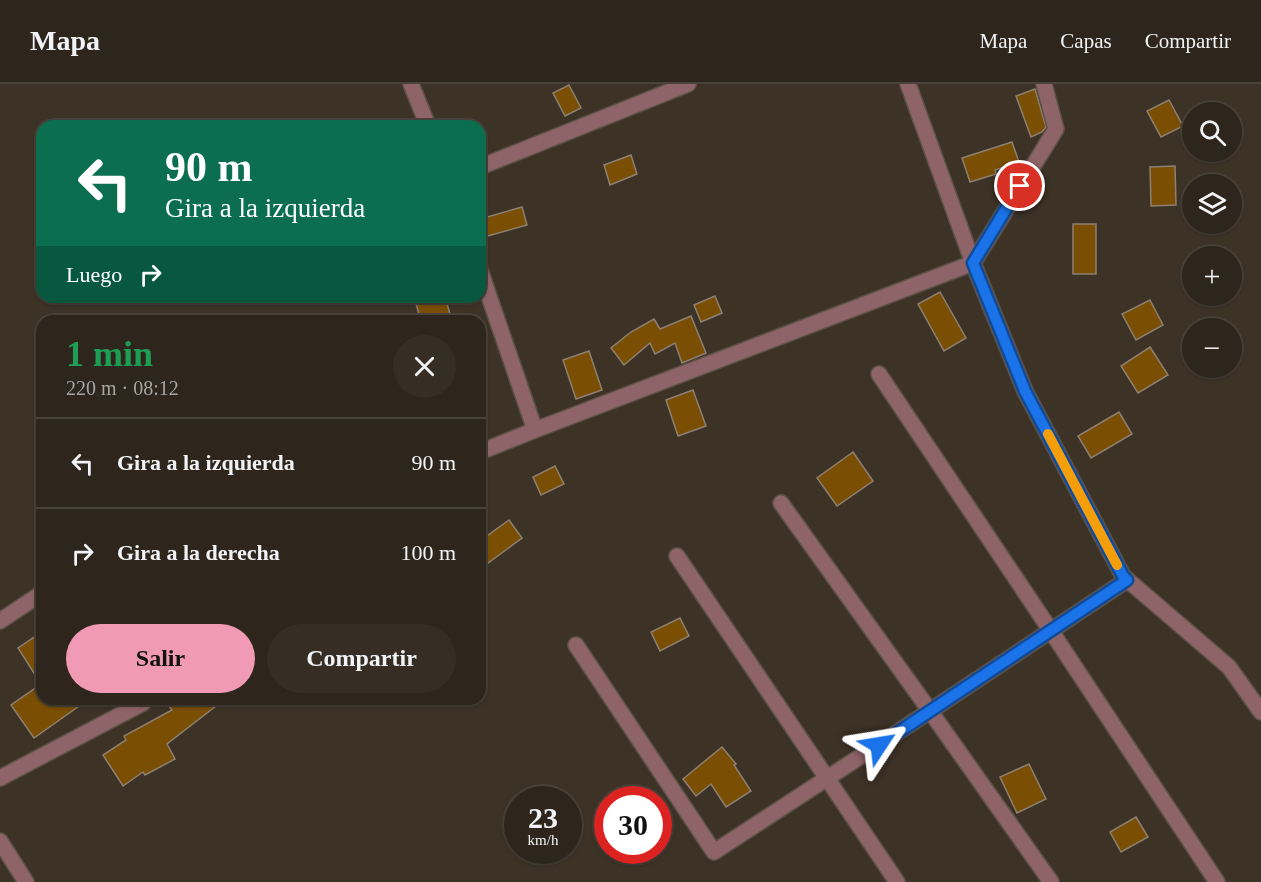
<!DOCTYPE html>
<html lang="es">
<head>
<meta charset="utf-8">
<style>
	:root { --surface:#2e261c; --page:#362e25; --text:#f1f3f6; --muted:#a7a5a3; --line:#49433b; --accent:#f09ab5 }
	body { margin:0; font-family:"Times New Roman",serif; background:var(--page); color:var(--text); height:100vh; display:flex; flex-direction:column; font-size:22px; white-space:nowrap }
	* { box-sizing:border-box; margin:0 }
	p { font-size:20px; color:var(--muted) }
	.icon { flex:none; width:33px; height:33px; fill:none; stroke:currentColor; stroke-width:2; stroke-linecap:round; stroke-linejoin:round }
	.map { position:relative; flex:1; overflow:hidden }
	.drawer { position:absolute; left:36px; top:231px; width:450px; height:390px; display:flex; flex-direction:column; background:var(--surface); border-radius:18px; box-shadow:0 2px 4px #0004,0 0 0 2px var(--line) }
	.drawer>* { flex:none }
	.top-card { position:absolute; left:36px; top:36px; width:450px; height:183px; border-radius:18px; box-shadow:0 2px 4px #0004,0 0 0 2px var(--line); background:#0b6e4f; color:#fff; overflow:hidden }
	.tools { position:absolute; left:1182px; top:18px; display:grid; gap:12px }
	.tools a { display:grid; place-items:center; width:60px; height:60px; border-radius:50%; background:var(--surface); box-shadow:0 2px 4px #0004,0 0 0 2px var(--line); font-size:30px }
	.speed { position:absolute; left:504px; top:702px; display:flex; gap:12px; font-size:30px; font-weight:700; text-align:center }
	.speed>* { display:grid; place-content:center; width:78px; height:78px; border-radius:50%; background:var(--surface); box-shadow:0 2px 4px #0004,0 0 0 2px var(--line); line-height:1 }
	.speed small { font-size:15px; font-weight:400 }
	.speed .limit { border:9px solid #d22; background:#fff; color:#111 }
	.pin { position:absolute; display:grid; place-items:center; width:51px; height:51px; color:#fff; margin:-26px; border:3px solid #fff; border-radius:50%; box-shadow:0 2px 6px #0007 }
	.me { position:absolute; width:66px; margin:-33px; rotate:57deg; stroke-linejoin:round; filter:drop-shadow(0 0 4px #0008) }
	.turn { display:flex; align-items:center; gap:21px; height:126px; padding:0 30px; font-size:27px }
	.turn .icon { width:78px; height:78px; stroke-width:2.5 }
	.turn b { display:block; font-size:42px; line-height:51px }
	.then { display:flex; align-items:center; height:57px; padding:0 30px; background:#0003; gap:12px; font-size:22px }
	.round { display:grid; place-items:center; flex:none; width:63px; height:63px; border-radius:32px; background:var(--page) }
	.head { display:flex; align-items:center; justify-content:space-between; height:102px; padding:0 30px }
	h1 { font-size:36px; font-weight:700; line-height:45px; color:#1e9e55 }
	.primary-button { display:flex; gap:12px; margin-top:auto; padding:12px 30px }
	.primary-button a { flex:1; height:69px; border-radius:36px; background:var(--accent); color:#111; font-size:24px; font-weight:700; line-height:69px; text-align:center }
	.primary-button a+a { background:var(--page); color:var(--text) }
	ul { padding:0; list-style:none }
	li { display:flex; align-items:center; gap:18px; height:90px; padding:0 30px; border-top:2px solid var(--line) }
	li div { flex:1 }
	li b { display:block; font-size:22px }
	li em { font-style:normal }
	header { display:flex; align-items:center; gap:36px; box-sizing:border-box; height:84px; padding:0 30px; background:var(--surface); border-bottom:2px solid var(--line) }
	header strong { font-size:28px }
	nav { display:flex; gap:33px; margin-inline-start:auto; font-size:21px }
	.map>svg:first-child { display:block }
	.building { fill:#7a4e03; stroke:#8d8072; stroke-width:1.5 }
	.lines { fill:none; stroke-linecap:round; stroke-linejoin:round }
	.street-casing { stroke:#5b5145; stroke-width:18 }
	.street { stroke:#8e6468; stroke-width:15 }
	.route-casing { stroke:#114b97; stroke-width:15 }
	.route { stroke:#1a73e8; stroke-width:10 }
	.slow { stroke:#f59e0b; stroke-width:10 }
</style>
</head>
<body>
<header>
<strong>Mapa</strong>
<nav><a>Mapa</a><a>Capas</a><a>Compartir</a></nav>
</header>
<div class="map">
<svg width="1261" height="798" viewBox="0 0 1261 798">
	<rect width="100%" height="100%" fill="#3d3226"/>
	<!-- building -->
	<g class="building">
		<path d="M 569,1 L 581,24 L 565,32 L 553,9 Z"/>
		<path d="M 1035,5 L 1046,43 L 1042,48 L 1031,53 L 1016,12 Z"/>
		<path d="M 1169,16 L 1183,42 L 1161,53 L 1147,27 Z"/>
		<path d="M 1012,58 L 1019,78 L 995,86 L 996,90 L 970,98 L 962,74 Z"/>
		<path d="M 631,71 L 637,90 L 610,101 L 604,81 Z"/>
		<path d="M 1175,82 L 1176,121 L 1151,122 L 1150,83 Z"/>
		<path d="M 522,123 L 527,141 L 484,153 L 480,135 Z"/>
		<rect x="1073" y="140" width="23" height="50"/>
		<path d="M 940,208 L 966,254 L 944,267 L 918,220 Z"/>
		<path d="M 715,212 L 722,229 L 701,238 L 694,221 Z"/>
		<path d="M 414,213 L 445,213 L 450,230 L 421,237 Z"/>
		<path d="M 1150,216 L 1163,241 L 1136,256 L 1122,230 Z"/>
		<path d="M 691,232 L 706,269 L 682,279 L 675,259 L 655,270 L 650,259 L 624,281 L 611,264 L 631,248 L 654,235 L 660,245 Z"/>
		<path d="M 1150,263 L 1168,291 L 1138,309 L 1121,282 Z"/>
		<path d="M 589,267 L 602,306 L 576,315 L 563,276 Z"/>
		<path d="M 693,306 L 706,342 L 678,352 L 666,316 Z"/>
		<path d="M 1119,328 L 1132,350 L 1091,374 L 1078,352 Z"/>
		<path d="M 853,368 L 873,397 L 837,422 L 817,394 Z"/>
		<path d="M 555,382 L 564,400 L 541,411 L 533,393 Z"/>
		<path d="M 509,436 L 522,454 L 480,485 L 480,457 Z"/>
		<path d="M 680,534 L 689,552 L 660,567 L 651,548 Z"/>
		<path d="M 42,548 L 42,615 L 89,615 L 34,654 L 11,621 L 41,600 L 18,564 Z"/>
		<path d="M 164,615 L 225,615 L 167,660 L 175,675 L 145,691 L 143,688 L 123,702 L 103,671 L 126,656 L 124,652 L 172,626 Z"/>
		<path d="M 722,663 L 736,680 L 734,681 L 751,707 L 726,723 L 711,700 L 696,712 L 683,695 Z"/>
		<path d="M 1029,680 L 1046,715 L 1017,729 L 1000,693 Z"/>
		<path d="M 1136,733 L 1148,753 L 1121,768 L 1110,748 Z"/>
	</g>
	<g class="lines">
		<defs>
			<g id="street">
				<path d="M 411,0 L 428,42"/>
				<path d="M 908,0 L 973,179 L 1025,307 L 1123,492 L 1229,583 L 1261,628"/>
				<path d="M 480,83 L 688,0"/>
				<path d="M 480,186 L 535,346"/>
				<path d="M 879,290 L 1051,547 L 1217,798"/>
				<path d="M 480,368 L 535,346 L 973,179 L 1056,45 L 1044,0"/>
				<path d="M 677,472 L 897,798"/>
				<path d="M 0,537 L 42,509"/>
				<path d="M 576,561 L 714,768 L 930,627 L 781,419"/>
				<path d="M 0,694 L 143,619"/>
				<path d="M 0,757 L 26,798"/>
				<path d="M 1051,798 L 930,627 L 1127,496"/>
			</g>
		</defs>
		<!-- street casing -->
		<use href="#street" class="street-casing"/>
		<!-- street -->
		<use href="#street" class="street"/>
	</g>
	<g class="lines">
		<defs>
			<path id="route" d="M 879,661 L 1127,496 L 1123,492 L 1025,307 L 973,179 L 1020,102"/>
		</defs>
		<!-- route casing -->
		<use href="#route" class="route-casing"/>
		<!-- route -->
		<use href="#route" class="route"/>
		<!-- slow -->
		<path class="slow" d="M 1048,350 L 1117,481"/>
	</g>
</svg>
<div class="tools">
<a><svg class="icon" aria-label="search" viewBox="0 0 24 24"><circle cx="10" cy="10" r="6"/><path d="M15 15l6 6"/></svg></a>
<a><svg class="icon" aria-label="layers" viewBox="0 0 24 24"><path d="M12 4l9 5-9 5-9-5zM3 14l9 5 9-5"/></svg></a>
<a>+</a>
<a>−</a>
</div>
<div class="speed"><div>23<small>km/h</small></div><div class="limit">30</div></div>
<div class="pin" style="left:1020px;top:102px;background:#d93025"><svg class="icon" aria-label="arrive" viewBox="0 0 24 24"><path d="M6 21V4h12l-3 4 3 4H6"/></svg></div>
<svg class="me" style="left:879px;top:661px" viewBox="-20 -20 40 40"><path d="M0-17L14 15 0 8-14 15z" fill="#1a73e8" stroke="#fff" stroke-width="4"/></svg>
<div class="top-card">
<div class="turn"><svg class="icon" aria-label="left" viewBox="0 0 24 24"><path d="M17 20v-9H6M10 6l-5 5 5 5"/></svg><div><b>90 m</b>Gira a la izquierda</div></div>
<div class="then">Luego<svg class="icon" aria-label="right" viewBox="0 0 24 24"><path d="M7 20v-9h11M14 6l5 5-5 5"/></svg></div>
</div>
<section class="drawer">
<div class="head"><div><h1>1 min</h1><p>220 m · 08:12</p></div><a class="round"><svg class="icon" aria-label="close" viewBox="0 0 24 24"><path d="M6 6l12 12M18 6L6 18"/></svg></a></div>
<ul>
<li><svg class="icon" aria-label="left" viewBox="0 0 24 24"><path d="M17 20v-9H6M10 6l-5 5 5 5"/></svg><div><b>Gira a la izquierda</b></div><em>90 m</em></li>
<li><svg class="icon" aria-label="right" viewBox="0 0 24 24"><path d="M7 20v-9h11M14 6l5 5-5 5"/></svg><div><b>Gira a la derecha</b></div><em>100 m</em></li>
</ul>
<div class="primary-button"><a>Salir</a><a>Compartir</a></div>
</section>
</div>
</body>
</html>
